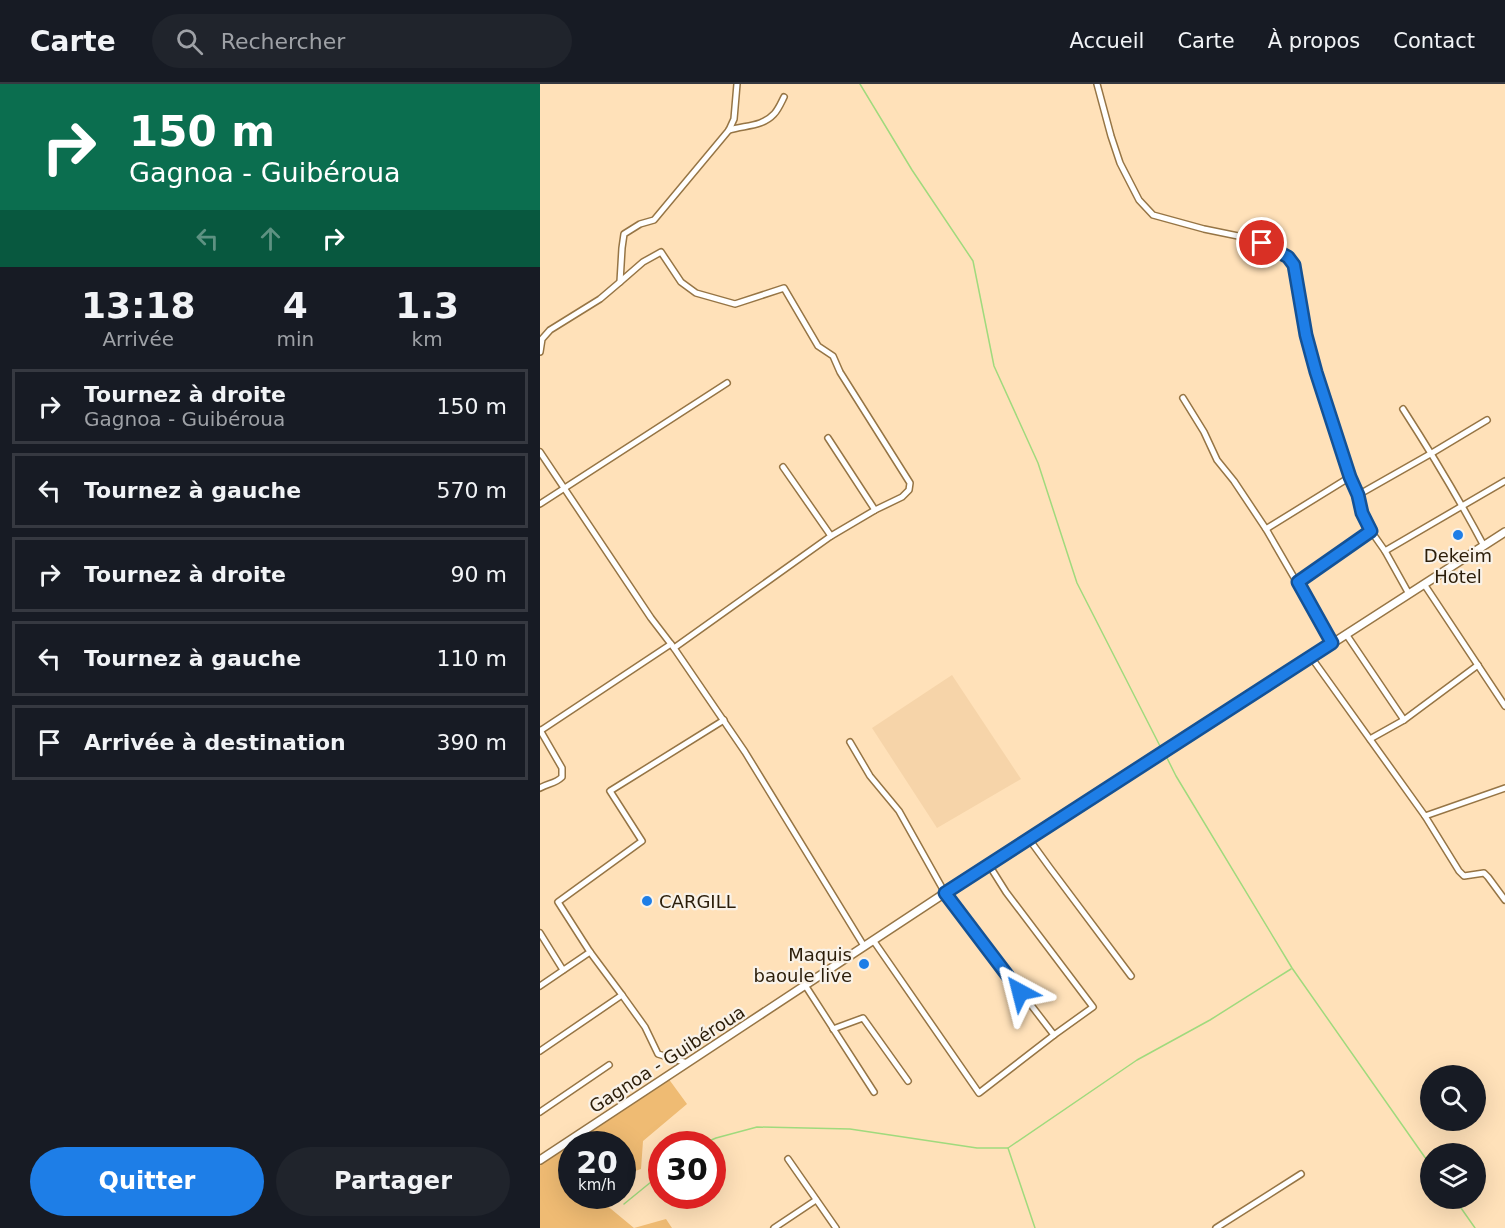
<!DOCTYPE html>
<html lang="fr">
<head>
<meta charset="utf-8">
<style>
	:root { --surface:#171b24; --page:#20242c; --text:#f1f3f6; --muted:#9ea1a6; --line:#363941; --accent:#1e7ee7 }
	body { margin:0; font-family:"DejaVu Sans",sans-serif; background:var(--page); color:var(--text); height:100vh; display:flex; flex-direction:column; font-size:22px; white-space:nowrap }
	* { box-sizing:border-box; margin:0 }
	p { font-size:20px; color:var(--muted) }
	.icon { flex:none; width:33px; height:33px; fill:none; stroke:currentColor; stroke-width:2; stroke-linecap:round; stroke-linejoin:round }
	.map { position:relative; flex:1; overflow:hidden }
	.panel { display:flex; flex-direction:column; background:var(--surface); width:540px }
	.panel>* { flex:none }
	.hud { background:#0b6e4f; color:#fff; overflow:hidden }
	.tools { position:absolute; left:880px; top:981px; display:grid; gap:12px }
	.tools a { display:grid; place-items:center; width:66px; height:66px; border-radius:50%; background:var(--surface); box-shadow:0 6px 24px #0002; font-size:30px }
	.speed { position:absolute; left:18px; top:1047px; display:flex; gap:12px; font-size:30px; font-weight:700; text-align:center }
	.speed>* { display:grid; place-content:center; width:78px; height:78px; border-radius:50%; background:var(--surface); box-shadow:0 6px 24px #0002; line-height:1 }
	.speed small { font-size:15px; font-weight:400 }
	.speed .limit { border:9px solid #d22; background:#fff; color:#111 }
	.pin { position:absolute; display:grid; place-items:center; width:51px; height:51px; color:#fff; margin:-26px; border:3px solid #fff; border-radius:50%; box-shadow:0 2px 6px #0007 }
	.me { position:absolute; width:66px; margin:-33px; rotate:322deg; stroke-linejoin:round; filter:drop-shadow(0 0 4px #0008) }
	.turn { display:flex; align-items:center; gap:21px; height:126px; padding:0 30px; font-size:27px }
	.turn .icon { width:78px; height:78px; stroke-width:2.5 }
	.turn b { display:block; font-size:42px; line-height:51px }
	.lanes { display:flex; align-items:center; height:57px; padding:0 30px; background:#0003; justify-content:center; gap:30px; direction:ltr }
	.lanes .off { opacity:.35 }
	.eta { display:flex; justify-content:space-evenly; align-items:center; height:102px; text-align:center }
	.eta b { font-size:36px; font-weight:600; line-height:42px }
	.action { display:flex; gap:12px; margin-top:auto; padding:12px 30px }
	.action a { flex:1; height:69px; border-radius:36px; background:var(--accent); color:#fff; font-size:24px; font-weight:600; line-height:69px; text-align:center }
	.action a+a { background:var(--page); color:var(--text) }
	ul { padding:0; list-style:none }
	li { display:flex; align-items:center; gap:18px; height:75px; margin:0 12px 9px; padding:0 18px; border:3px solid var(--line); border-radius:0px }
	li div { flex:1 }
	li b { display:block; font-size:22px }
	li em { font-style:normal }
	header { display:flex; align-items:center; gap:36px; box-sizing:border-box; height:84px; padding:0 30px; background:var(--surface); border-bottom:2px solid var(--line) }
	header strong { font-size:28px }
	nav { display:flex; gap:33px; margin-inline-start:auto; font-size:21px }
	.search { width:420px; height:54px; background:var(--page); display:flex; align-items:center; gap:15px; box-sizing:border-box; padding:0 21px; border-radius:33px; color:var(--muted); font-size:22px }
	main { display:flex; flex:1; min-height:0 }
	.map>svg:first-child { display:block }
	.built { fill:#f6d4a9 }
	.green { fill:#efbb73 }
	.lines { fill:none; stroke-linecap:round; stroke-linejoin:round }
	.stream { stroke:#a0da7d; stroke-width:1.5 }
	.minor-casing { stroke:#967545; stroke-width:8 }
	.major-casing { stroke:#967545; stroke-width:10 }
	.minor { stroke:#fff; stroke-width:5 }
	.major { stroke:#fff; stroke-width:7 }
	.route-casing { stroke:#145296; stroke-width:15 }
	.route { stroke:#1e7ee7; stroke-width:10 }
	.poi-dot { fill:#1e7ee7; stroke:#f9f2e8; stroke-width:2 }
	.labels { text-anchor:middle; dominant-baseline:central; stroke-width:4.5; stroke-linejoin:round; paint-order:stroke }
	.poi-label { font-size:18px; fill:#2b1d09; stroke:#f9f2e8 }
	.street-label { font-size:18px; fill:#2b1d09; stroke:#f9f2e8 }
</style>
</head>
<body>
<header>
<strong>Carte</strong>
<div class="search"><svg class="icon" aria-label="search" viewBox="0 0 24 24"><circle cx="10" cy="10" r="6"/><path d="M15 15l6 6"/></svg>Rechercher</div>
<nav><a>Accueil</a><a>Carte</a><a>À propos</a><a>Contact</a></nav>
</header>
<main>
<section class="panel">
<div class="hud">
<div class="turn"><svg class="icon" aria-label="right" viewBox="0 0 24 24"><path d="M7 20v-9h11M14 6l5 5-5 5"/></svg><div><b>150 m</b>Gagnoa - Guibéroua</div></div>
<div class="lanes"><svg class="icon off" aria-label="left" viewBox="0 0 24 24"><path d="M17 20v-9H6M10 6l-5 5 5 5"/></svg><svg class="icon off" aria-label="ahead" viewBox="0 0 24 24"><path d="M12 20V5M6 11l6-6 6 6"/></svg><svg class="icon" aria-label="right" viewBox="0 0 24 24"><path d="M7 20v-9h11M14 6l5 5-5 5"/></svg></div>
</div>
<div class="eta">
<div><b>13:18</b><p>Arrivée</p></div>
<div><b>4</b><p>min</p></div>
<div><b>1.3</b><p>km</p></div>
</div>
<ul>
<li><svg class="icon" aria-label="right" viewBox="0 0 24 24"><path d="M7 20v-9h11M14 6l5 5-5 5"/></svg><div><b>Tournez à droite</b><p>Gagnoa - Guibéroua</p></div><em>150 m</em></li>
<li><svg class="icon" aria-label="left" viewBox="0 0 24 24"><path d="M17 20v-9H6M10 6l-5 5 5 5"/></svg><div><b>Tournez à gauche</b></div><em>570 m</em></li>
<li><svg class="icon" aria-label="right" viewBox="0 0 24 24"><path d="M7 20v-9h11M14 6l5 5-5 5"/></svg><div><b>Tournez à droite</b></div><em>90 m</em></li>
<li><svg class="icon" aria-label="left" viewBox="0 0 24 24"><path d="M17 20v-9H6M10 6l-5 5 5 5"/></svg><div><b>Tournez à gauche</b></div><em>110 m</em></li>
<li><svg class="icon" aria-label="arrive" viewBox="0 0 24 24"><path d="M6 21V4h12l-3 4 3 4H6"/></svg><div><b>Arrivée à destination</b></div><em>390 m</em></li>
</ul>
<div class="action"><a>Quitter</a><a>Partager</a></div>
</section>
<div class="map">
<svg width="965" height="1144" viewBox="0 0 965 1144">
	<rect width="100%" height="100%" fill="#ffe1b9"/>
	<!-- built -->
	<path class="built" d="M 412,591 L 481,695 L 397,744 L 332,644 Z"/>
	<!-- green -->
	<path class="green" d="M 128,994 L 147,1020 L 103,1057 L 101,1085 L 83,1091 L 82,1060 L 32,1060 L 32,1112 L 62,1112 L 65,1120 L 94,1144 L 126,1135 L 132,1144 L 0,1144 L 0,1077 Z"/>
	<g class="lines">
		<!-- stream -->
		<g class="stream">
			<path d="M 320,0 L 372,86 L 433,177 L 454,282 L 498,379 L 537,499 L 622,666"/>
			<path d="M 625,670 L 636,692 L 752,884 L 891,1082"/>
			<path d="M 162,1060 L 176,1054 L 217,1043 L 310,1045 L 437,1064 L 468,1064"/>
			<path d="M 914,1114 L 935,1144"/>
			<path d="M 84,1120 L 122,1089"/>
			<path d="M 495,1144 L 468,1064 L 597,976 L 670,936 L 751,885"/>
		</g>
		<defs>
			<g id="minor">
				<path d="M 557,0 L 571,52 L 580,79 L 599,116 L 613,131 L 664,145 L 703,153 L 722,159 L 748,173 L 754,181 L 766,251 L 776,288 L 810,393 L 818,411 L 822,429 L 831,447 L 845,467 L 869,510"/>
				<path d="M 189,46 C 205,41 222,43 234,30 C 238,26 241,19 244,13"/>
				<path d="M 80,198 L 103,178 L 121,168 L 141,198 L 156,209 L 195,220 L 244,204 L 278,262 L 293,272 L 300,288 L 370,399 L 369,406 L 362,413 L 335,426 L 291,452 L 134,564"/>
				<path d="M 0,268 L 2,255 L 10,246 L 60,215 L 80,198 L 82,164 L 84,150 L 100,140 L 114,136 L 189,46 L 194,35 L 197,0"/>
				<path d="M 643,314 L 664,348 L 677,376 L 694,397 L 726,445 L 792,559"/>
				<path d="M 863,325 C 892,370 919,415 944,462"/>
				<path d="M 288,354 L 335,426"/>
				<path d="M 0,368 L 111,534 L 134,564 L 205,668 L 324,862"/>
				<path d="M 243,383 L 291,452"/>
				<path d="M 818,411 L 892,369 L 947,336"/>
				<path d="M 0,420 L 187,299"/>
				<path d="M 726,445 L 810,393"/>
				<path d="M 845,467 L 965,397"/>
				<path d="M 758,498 L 831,447"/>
				<path d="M 884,500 L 965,622"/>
				<path d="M 806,550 L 864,636"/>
				<path d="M 771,573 L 885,732 L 919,787 L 924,792 L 944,789 L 948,793 L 965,816"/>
				<path d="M 0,646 L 22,684 L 22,693 C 15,700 8,699 0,704"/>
				<path d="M 0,647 L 131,560"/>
				<path d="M 830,655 L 864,636 L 938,581"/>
				<path d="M 310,658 L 330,692 L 359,727 L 405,809 L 514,951 L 553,923 L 466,808 L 449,781"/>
				<path d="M 885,732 L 965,704"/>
				<path d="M 489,755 L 510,784 L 591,892"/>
				<path d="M 0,849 L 23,886"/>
				<path d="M 333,856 L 439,1009 L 514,951"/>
				<path d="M 265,901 L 334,1008"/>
				<path d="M 0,902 L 50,868"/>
				<path d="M 82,911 L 50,868 L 18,818 L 102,757 L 70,707 L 184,636"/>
				<path d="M 293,945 L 323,934 L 368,997"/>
				<path d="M 0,967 L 82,911 L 105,943 L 118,970 L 147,979"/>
				<path d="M 0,1028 L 69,981"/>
				<path d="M 248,1075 L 296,1144"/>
				<path d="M 234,1144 L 276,1116"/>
				<path d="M 676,1144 L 761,1090"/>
			</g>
			<path id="major" d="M 0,1076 L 405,809 L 965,448"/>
		</defs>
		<!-- minor casing -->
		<use href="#minor" class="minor-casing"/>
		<!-- major casing -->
		<use href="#major" class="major-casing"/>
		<!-- minor -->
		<use href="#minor" class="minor"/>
		<!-- major -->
		<use href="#major" class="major"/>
	</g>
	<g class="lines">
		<defs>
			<path id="route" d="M 480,908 L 405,809 L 792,559 L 758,498 L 831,447 L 822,429 L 818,411 L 810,393 L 776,288 L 766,251 L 754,181 L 748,173 L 722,159"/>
		</defs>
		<!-- route casing -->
		<use href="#route" class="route-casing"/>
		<!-- route -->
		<use href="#route" class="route"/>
	</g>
	<!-- markers -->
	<g class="poi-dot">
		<circle cx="918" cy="451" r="6"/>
		<circle cx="107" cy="817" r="6"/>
		<circle cx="324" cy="880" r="6"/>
	</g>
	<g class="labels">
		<!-- poi labels -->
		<g class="poi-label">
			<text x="918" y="471">Dekeim<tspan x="918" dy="21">Hotel</tspan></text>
			<text x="119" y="817" text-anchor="start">CARGILL</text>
			<text x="312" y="870" text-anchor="end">Maquis<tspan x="312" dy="21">baoule live</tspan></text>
		</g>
		<!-- street labels -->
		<g class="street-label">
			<text transform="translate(127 975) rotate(-33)">Gagnoa - Guibéroua</text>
		</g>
	</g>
</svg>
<div class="tools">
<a><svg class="icon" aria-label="search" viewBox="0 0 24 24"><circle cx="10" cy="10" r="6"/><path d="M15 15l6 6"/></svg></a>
<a><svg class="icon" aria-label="layers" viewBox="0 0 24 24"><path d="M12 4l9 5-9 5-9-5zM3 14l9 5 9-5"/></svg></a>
</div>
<div class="speed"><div>20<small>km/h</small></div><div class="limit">30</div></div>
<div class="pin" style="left:722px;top:159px;background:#d93025"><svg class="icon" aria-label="arrive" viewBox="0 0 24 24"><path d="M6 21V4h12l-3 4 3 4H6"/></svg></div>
<svg class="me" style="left:480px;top:908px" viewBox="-20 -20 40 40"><path d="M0-17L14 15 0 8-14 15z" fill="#1e7ee7" stroke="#fff" stroke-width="4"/></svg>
</div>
</main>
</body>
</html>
